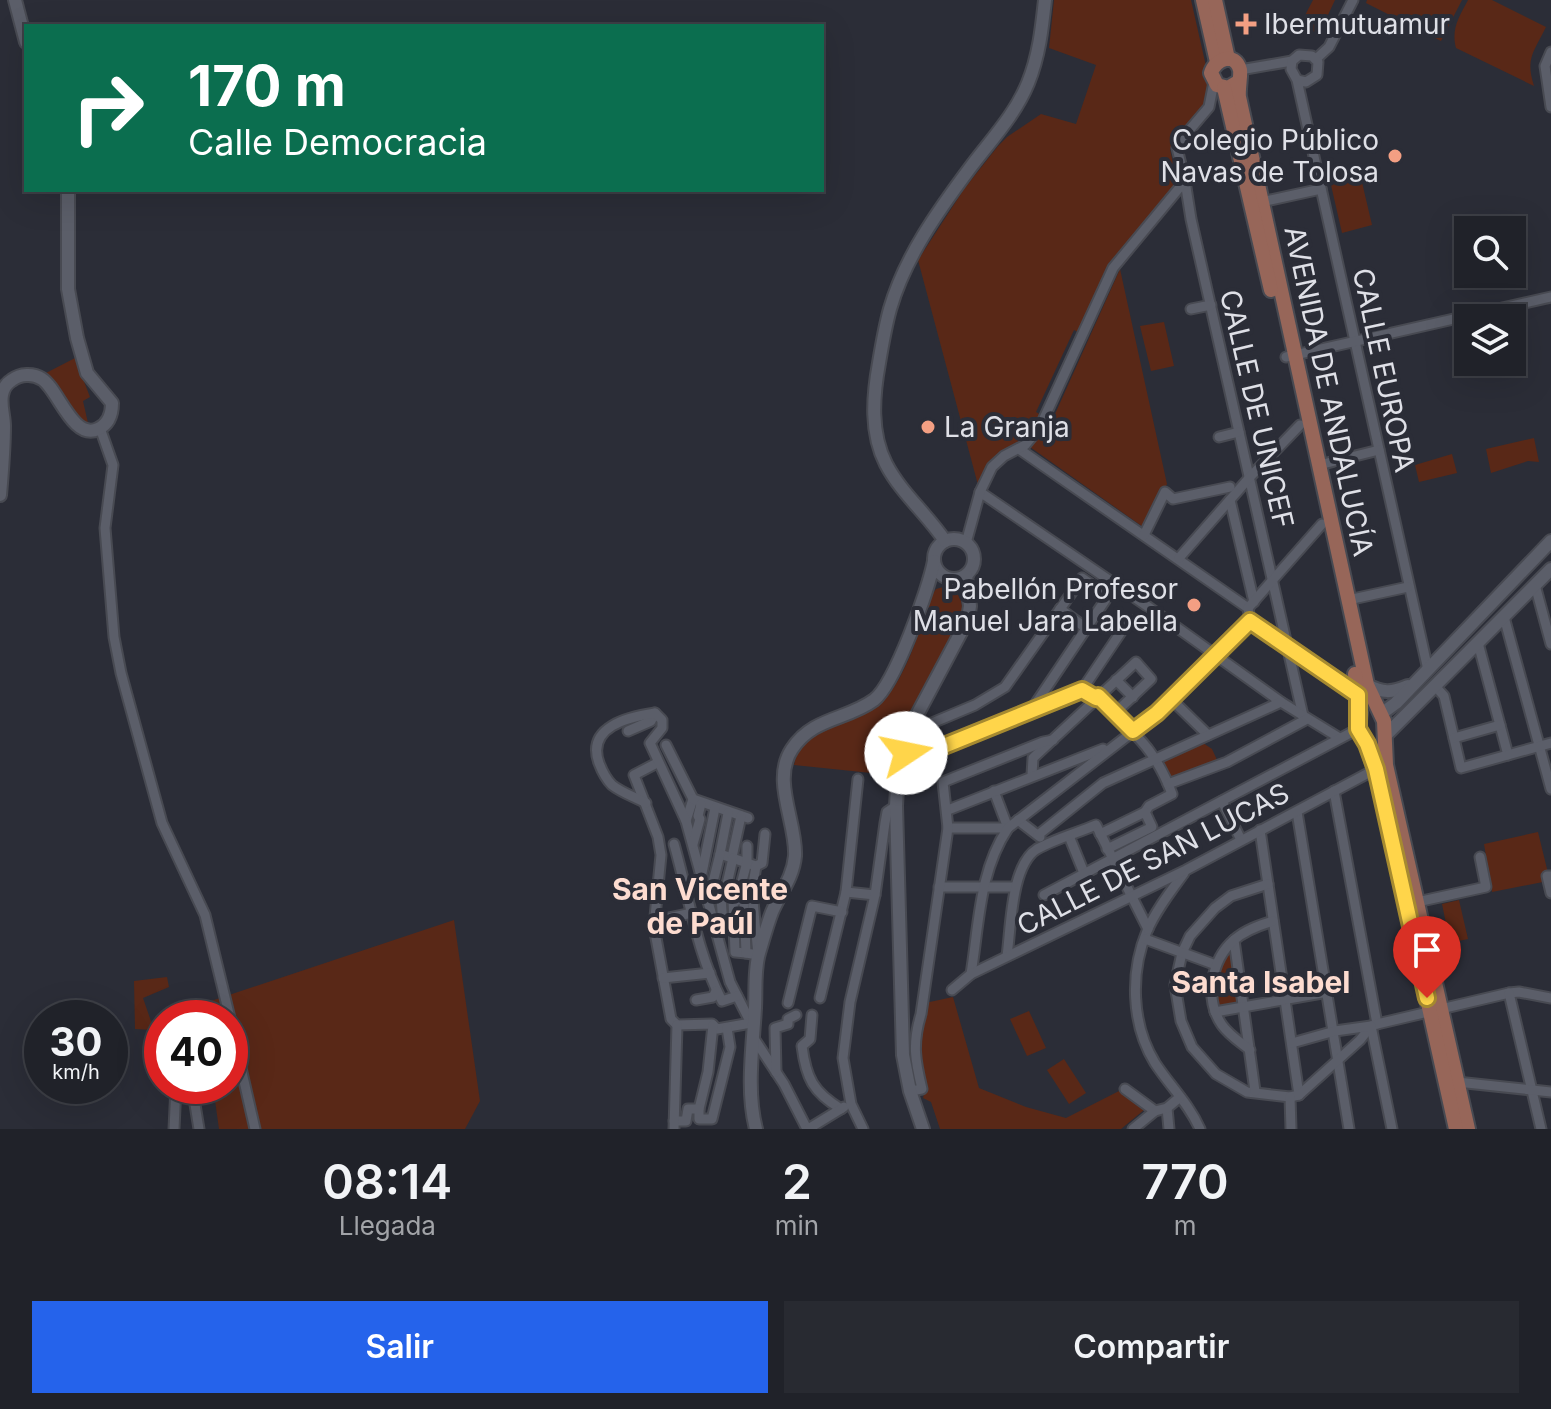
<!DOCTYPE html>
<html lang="es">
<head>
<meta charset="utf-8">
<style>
	:root { --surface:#202229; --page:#282a31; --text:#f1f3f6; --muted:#a2a4a8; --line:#3d3f46; --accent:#2563eb }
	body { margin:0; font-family:Inter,sans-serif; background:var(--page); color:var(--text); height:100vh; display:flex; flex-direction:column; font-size:30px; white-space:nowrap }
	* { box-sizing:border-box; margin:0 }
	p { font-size:26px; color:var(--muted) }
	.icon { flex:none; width:44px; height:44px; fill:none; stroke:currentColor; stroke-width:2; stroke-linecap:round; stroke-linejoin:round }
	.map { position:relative; height:1129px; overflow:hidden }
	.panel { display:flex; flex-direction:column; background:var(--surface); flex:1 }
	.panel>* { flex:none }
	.hud { position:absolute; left:24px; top:24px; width:800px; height:168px; border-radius:0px; box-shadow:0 8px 32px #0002,0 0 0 2px var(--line); background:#0b6e4f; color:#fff; overflow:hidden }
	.controls { position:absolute; left:1454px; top:216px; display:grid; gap:16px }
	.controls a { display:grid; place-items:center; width:72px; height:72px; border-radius:0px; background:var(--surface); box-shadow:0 8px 32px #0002,0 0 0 2px var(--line); font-size:40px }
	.speed { position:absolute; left:24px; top:1000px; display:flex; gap:16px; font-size:40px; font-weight:700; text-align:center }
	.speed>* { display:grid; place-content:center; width:104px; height:104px; border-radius:50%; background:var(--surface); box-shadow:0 8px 32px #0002,0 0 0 2px var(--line); line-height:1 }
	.speed small { font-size:20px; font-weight:400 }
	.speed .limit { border:12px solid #d22; background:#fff; color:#111 }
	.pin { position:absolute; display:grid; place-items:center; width:68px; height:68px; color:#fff; margin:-82px -34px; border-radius:50% 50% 50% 0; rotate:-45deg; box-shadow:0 0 8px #0007 }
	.pin .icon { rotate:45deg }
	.me { position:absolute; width:88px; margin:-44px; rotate:79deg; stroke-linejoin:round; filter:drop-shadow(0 0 6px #0008) }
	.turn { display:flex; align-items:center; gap:28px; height:168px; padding:0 32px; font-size:36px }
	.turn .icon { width:104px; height:104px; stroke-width:2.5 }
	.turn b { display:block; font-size:56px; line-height:68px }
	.eta { display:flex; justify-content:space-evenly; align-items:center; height:136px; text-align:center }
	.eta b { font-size:48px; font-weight:600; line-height:56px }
	.button { display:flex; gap:16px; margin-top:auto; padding:16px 32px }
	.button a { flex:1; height:92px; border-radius:0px; background:var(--accent); color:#fff; font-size:32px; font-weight:600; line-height:92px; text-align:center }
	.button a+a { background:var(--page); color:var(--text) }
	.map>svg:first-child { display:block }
	.green { fill:#592817 }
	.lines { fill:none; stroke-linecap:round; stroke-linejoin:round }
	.street-casing { stroke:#484a52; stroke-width:13 }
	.secondary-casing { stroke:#484a52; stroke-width:16 }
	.primary-casing { stroke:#484a52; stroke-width:18 }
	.street { stroke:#5b5e69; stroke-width:9 }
	.secondary { stroke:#5b5e69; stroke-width:12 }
	.primary { stroke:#976659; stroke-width:14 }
	.route-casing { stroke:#a68a30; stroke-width:20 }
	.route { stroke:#ffd54a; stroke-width:14 }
	.poi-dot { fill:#f39f83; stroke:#2b2d37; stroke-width:3 }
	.labels { text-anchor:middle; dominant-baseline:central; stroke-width:8; stroke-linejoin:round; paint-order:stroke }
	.poi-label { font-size:28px; fill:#dfe0e7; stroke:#2b2d37; text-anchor:start }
	.street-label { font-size:28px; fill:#dfe0e7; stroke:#2b2d37 }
	.neighbourhood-label { font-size:30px; font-weight:bold; fill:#fddcd0; stroke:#2b2d37 }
</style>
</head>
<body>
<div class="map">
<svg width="1551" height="1129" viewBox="0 0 1551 1129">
	<rect width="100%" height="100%" fill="#2b2d37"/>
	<!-- green -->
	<g class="green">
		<path d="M 1054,0 L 1191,0 L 1206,66 L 1203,77 L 1210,89 L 1208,101 L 1170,149 L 1177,181 L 1170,194 L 1109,263 L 1078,332 L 1074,330 L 1036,412 L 1041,415 L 1025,437 L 990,460 L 978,485 L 918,260 L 964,189 L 998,146 L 1007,137 L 1041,114 L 1076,124 L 1096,65 L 1049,48 Z"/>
		<path d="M 1313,0 L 1335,0 L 1319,34 L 1300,25 Z"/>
		<path d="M 1367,0 L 1462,0 L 1441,41 L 1366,3 Z"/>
		<path d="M 1468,0 L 1492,0 L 1546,27 C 1534,52 1525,58 1534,86 L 1456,48 C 1451,29 1459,17 1468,0 Z"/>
		<path d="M 1361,178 L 1372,225 L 1342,233 L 1331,185 Z"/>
		<path d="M 1120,269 L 1167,484 L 1143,527 L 1030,447 L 1047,428 L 1055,414 Z"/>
		<path d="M 1164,322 L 1174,366 L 1151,371 L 1140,326 Z"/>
		<path d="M 75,358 L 90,397 L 83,401 L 88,423 L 80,418 L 46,373 Z"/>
		<path d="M 1534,438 L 1539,462 L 1528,461 L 1491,473 L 1486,449 Z"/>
		<path d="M 1452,454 L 1457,473 L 1419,482 L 1415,465 Z"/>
		<path d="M 947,586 C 963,594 964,606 960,622 L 912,710 L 884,723 C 875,742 885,754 881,774 L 794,765 C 804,722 848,728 877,706 C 905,685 920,627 932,595 L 936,589 Z"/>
		<path d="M 1203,743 L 1212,749 L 1218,762 L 1170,782 L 1161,764 L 1162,759 Z"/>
		<path d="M 1538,832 L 1548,873 L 1541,874 L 1543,882 L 1492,892 L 1484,844 Z"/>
		<path d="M 1459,900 L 1468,939 L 1450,943 L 1442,904 Z"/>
		<path d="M 454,920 L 480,1101 L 465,1129 L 219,1129 L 213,1086 L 230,1086 L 230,1018 L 204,1018 L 202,1004 Z"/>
		<path d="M 1234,943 L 1239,1003 L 1217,1006 C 1214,981 1220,963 1234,943 Z"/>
		<path d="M 167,977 L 169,987 L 143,998 L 154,1030 L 135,1029 L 134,981 Z"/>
		<path d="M 953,997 L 979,1088 L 1026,1107 L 1066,1118 L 1121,1090 L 1144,1110 L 1121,1129 L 940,1129 L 931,1102 L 923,1098 C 928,1083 921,1070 919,1054 C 917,1036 921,1020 925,1003 Z"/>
		<path d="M 1029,1011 L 1046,1048 L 1027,1056 L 1010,1019 Z"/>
		<path d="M 1064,1059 L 1086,1093 L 1069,1104 L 1047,1070 Z"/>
	</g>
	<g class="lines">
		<defs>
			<g id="street">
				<path d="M 1551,52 L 1545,66 L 1551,107"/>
				<path d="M 1316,59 L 1329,47 L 1353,0"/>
				<path d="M 1240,70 L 1292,61"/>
				<path d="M 1297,80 L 1306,82 L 1317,75 L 1318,62 L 1312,56 L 1299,55 L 1292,61 L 1291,69 L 1297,80 L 1428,670"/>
				<path d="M 1185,181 L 1191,219 L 1303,716"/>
				<path d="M 1261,202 L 1321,189"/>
				<path d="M 1191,309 L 1211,305"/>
				<path d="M 1286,357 L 1551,297"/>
				<path d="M 100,428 L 113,465 L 105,528 L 114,637 L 121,673 L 162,823 L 205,915 L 230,1018"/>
				<path d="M 1219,437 L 1239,432"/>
				<path d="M 1019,449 L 1248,608 L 1250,621"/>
				<path d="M 1319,465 L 1379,450"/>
				<path d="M 980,492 L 1147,606 L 1281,702 L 1338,737"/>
				<path d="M 1230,500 L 1254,602"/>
				<path d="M 1144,535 L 1165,492 L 1173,499 L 1230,487"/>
				<path d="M 966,543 L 980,492 L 992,467 L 1004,456 L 1025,445 L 1040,427 L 1113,268 L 1185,181 L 1177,148 L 1181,140 L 1209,107 L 1214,82"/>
				<path d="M 1179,558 L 1250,477 L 1300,425"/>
				<path d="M 1535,585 L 1551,644"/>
				<path d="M 1348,600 L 1408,587"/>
				<path d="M 1248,608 L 1322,524"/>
				<path d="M 1060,609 L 1086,628"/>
				<path d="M 1504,617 L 1551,789"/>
				<path d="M 1250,621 L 1358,695"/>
				<path d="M 1478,643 L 1508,755"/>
				<path d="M 1116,680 L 1133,697"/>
				<path d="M 1435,686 L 1444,696 L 1461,768 L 1551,743"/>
				<path d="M 1082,690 L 1129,620"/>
				<path d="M 1098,696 C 1131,732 1154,745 1172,794 L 1149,806 L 1145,812"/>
				<path d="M 1170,698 L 1208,735"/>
				<path d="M 628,731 L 651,721 L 655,713"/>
				<path d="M 913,731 L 975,705 L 1005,687 L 1082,578 L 1108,596 L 1032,709"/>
				<path d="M 1454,738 L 1500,725"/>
				<path d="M 666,745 L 693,799 L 686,821"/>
				<path d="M 912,749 L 934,750 L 1082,690 L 1096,698"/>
				<path d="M 657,763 L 634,775 L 658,837 L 661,855 L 654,927 L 671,1019 L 677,1025"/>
				<path d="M 1032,775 L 1033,758 L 1136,662 L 1151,679 L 1115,713"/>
				<path d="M 1168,784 L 1227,762 L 1307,719"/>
				<path d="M 994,791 L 1008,828"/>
				<path d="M 1334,791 L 1377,1024"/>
				<path d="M 693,799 L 748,818"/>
				<path d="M 1222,801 L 1241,840"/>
				<path d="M 646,803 C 635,797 622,793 612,785 C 606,779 602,771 599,763 C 586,727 628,717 655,713 L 662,720 L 662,728 L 650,743 L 686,821 L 730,982 L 754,1029"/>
				<path d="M 948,810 L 1103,749"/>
				<path d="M 1297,812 L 1349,1129"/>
				<path d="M 728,813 L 720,854 L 756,866 L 762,863 L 765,834"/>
				<path d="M 1018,820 L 1040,837"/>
				<path d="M 948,828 L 1008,828"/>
				<path d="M 1260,830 L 1299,1095"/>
				<path d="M 1100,834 L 1145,812 L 1152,827 L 1107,849"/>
				<path d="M 1038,835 L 1103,783 L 1281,702"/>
				<path d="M 1069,836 L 1084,873"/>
				<path d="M 674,844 C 689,897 697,953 722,1001 L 737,996"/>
				<path d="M 693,844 L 700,819 L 698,816 L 701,804"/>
				<path d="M 732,857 L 741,816"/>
				<path d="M 702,873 L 715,808"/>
				<path d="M 1184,873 C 1171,891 1156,910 1147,931 C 1130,972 1131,1024 1155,1063 C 1170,1086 1189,1104 1200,1129"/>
				<path d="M 1551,876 L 1547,876 L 1551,893"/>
				<path d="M 1268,884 L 1231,896 L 1215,908 L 1190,936 L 1182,953 L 1175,985 L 1181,1021 L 1192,1047 L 1216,1074 L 1247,1092 L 1290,1097 L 1299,1095 L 1360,1040 L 1371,1026 L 1377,1024 L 1509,993 L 1519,992 L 1551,998"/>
				<path d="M 939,887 L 1015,887"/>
				<path d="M 846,892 L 875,895"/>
				<path d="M 706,893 L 738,900"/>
				<path d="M 710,894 L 720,854"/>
				<path d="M 1044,895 L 1358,729"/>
				<path d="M 721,897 L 723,925"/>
				<path d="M 724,897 L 733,858"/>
				<path d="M 733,899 L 735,952 L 746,953"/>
				<path d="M 737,900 L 747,862 L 747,846"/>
				<path d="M 744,901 L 746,953 L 758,955 L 752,890 L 756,866"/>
				<path d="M 1417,902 L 1486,887 L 1480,857"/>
				<path d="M 654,921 L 692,913"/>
				<path d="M 1145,939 L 1216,965"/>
				<path d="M 1234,940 L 1255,1091"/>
				<path d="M 1007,956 C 1011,927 1011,865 1037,849 C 1055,839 1077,833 1096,825 L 1148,929"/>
				<path d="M 971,974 C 979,925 979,871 1008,828 L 1157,713 L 1250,621"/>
				<path d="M 663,978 L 710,973"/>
				<path d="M 952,990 L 971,974 L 1186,870 L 1376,769"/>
				<path d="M 1509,993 L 1541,1129"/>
				<path d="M 820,998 L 846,892 L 858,779"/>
				<path d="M 696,1000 L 713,997 L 716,991"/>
				<path d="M 788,1003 L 812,906 L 842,912"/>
				<path d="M 1215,1012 L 1328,992"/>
				<path d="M 812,1015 L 810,1039 L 802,1046 C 806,1078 813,1092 841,1109"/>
				<path d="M 230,1020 L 255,1129"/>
				<path d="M 677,1025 L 712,1024 L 717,1029 L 751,1023"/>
				<path d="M 753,1037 L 784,1084 L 807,1129"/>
				<path d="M 1292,1043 L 1335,1031 L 1371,1026 L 1392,1129"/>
				<path d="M 1250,1050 C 1240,1042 1229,1035 1222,1025 C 1204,999 1211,960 1234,940 C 1245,930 1260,925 1273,921"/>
				<path d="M 776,1072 L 775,1028 L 788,1024 L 788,1019 L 796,1015"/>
				<path d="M 1457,1082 L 1551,1092"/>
				<path d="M 192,1086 L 199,1129"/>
				<path d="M 1125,1089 L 1155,1111"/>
				<path d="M 910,1091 L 922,1089 C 915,1060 912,1044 921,1014 L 948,828 L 943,782 L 1043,742 L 1053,740"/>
				<path d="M 1290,1097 L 1291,1129"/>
				<path d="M 1167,1108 L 1169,1129"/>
				<path d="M 699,1109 L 708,1072 L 713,1025"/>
				<path d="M 674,1121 L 686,1121 L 688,1109 L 699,1109 L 699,1119 L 712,1119 L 730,1047 L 727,1028"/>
				<path d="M 174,1129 L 176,1086"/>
				<path d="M 674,1129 L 677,1025"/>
				<path d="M 808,1129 L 844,1107"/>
				<path d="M 863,1129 L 851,1104 L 843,1058 L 850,1002 L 875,895 L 885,823 L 887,812 L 896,806"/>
				<path d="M 1133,1129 L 1155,1111 L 1167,1108 L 1180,1097"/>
			</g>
			<g id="secondary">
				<path d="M 15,0 L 26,42"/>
				<path d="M 0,495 C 2,472 4,449 4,426 C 4,416 0,405 2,395 C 3,389 7,383 12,380 C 20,374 33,373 42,379 C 58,389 73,441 98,429 C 109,424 112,414 112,403 L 87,373 L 77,338 L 68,289 L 68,190"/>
				<circle cx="954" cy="559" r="20"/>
				<path d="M 945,541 C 927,514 901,493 886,464 C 870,433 873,396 879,363 C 882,345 885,327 890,309 C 905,257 938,211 970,168 C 991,140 1015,115 1028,83 C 1039,56 1042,28 1045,0"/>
				<path d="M 1367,685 C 1383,693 1391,693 1408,686"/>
				<path d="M 1381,714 L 1396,703 L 1551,541"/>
				<circle cx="901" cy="740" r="14"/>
				<path d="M 910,728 L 968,619 L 970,606 L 966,576"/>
				<path d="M 1386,735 L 1551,569"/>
				<path d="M 899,754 L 896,806 L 903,1055 L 910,1091 L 923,1129"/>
				<path d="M 756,1129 C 746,1091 753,1046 755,1008 C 756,990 754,970 759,953 C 763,940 767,925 772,912 C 780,893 793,878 795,856 C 797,823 771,780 792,749 C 813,717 847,720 874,700 C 895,684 929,588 934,561"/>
			</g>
			<g id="primary">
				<path d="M 1203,0 L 1217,62"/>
				<path d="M 1215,0 L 1228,59"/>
				<path d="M 1238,82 L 1228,88 L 1217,85 L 1211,73 C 1215,59 1235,51 1240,70 C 1241,75 1238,90 1239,97 L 1367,685 L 1384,721 L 1386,765 L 1468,1129"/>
				<path d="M 1224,88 L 1271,290"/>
				<path d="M 1355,674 L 1360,713 L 1358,729 L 1367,744 L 1380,787 L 1456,1129"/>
			</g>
		</defs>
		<!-- street casing -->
		<use href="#street" class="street-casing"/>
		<!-- secondary casing -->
		<use href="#secondary" class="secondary-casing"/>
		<!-- primary casing -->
		<use href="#primary" class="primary-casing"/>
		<!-- street -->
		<use href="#street" class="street"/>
		<!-- secondary -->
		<use href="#secondary" class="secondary"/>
		<!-- primary -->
		<use href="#primary" class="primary"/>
	</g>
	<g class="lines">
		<defs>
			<path id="route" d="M 906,753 L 912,749 L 934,750 L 1082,690 L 1096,698 L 1098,696 L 1133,731 L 1157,713 L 1250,621 L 1358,695 L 1358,729 L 1367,744 L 1376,769 L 1427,998"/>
		</defs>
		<!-- route casing -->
		<use href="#route" class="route-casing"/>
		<!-- route -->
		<use href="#route" class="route"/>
	</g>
	<!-- markers -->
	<g class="poi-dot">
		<path d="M1242 12h8v8h8v8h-8v8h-8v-8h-8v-8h8z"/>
		<circle cx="1395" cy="156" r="8"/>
		<circle cx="928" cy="427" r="8"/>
		<circle cx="1194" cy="605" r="8"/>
	</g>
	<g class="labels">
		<!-- poi labels -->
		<g class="poi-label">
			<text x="1264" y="24">Ibermutuamur</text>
			<text x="1379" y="140" text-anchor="end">Colegio Público<tspan x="1379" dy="32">Navas de Tolosa</tspan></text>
			<text x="944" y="427">La Granja</text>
			<text x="1178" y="589" text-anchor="end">Pabellón Profesor<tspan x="1178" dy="32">Manuel Jara Labella</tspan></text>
		</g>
		<!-- street labels -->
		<g class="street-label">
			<text transform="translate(1384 370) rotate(78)">CALLE EUROPA</text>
			<text transform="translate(1329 391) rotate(78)">AVENIDA DE ANDALUCÍA</text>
			<text transform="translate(1257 409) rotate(77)">CALLE DE UNICEF</text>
			<text transform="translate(1153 859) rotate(-27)">CALLE DE SAN LUCAS</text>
		</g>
		<!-- neighbourhood labels -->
		<g class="neighbourhood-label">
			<text x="700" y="889">San Vicente<tspan x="700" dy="34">de Paúl</tspan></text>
			<text x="1261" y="982">Santa Isabel</text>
		</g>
	</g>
</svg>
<div class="controls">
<a><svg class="icon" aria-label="search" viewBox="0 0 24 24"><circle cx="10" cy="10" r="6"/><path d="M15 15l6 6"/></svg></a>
<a><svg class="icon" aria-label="layers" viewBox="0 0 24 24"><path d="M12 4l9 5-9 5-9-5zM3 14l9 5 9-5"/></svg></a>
</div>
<div class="speed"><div>30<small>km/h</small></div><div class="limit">40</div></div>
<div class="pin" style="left:1427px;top:998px;background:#d93025"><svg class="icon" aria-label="arrive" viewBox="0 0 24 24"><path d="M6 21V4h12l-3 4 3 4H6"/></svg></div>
<svg class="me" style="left:906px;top:753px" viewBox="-20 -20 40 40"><circle r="19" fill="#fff"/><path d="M0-13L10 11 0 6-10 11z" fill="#ffd54a"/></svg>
<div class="hud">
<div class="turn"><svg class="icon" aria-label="right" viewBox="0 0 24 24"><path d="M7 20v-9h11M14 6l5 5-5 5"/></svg><div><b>170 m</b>Calle Democracia</div></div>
</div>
</div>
<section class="panel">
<div class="eta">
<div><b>08:14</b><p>Llegada</p></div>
<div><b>2</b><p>min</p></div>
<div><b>770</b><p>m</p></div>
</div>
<div class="button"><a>Salir</a><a>Compartir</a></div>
</section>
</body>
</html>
